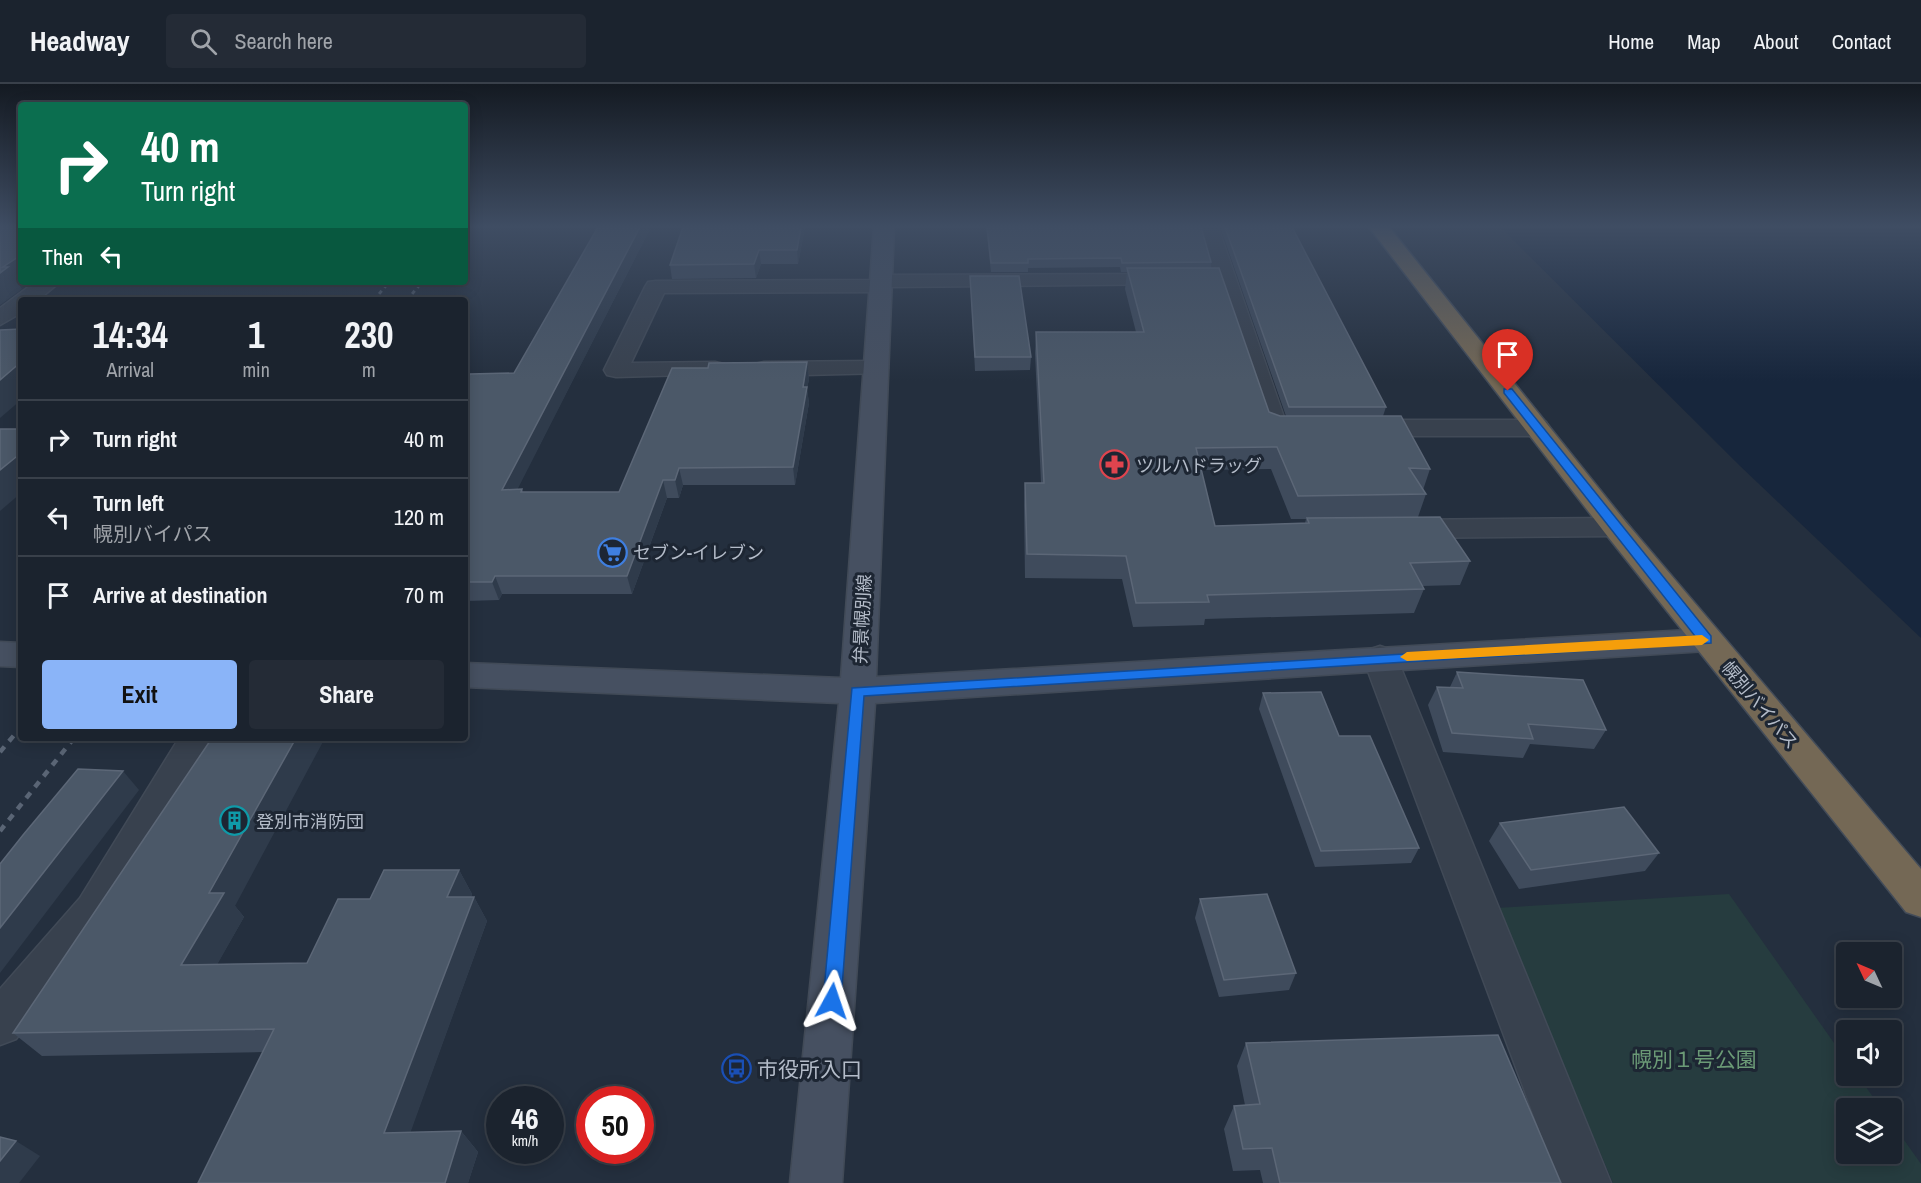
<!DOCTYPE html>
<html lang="en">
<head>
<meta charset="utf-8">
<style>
	:root { --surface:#1b232e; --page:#242b36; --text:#f1f3f6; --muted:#a0a4aa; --line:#39404a; --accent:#8ab4f8 }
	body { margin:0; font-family:"Archivo Narrow","Noto Sans JP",sans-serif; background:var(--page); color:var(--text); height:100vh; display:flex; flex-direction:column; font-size:22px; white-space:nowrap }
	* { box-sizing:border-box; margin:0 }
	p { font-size:20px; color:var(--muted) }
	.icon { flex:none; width:33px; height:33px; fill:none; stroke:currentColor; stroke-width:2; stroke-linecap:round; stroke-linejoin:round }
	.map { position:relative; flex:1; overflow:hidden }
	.panel { position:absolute; left:18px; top:213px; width:450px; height:444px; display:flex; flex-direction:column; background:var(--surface); border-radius:6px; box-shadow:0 3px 15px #0003,0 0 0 2px var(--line) }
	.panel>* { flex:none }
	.top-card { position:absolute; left:18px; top:18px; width:450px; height:183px; border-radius:6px; box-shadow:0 3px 15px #0003,0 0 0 2px var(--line); background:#0b6e4f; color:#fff; overflow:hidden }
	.needle { width:39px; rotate:314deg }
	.buttons { position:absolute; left:1836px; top:858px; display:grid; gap:12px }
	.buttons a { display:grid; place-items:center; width:66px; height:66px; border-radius:6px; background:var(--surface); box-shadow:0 3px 15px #0003,0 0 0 2px var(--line); font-size:30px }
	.speed { position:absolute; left:486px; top:1002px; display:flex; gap:12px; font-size:30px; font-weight:700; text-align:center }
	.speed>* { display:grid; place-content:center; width:78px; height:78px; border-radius:50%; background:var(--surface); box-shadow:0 3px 15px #0003,0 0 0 2px var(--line); line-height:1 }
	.speed small { font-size:15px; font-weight:400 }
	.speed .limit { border:9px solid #d22; background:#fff; color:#111 }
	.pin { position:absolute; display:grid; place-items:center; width:51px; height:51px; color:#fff; margin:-62px -26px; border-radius:50% 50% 50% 0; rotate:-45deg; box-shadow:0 0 6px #0007 }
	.pin .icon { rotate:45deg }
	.me { position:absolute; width:66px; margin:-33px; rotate:5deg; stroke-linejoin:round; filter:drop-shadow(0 0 4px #0008) }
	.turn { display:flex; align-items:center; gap:21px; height:126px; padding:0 24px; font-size:27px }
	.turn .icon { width:78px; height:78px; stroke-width:2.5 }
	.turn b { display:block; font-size:42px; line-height:51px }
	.then { display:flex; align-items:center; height:57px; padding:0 24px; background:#0003; gap:12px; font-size:22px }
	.eta { display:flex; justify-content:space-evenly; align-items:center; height:102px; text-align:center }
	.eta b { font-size:36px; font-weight:700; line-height:42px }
	.primary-button { display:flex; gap:12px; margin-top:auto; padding:12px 24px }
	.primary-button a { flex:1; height:69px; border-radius:6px; background:var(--accent); color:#111; font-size:24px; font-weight:700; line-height:69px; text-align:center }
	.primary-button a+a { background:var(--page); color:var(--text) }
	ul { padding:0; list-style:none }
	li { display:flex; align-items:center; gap:18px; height:78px; padding:0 24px; border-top:2px solid var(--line) }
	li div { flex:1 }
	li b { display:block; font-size:22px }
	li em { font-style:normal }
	header { display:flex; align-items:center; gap:36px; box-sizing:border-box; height:84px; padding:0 30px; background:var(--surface); border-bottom:2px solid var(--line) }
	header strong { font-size:28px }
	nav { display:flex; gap:33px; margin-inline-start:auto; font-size:21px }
	.search { width:420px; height:54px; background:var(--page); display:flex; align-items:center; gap:15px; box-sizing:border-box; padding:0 21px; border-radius:6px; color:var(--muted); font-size:22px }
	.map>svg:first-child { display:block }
	.green { fill:#263c3f }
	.water { fill:#17263c }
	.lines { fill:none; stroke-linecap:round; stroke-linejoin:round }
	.street-casing { stroke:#414a57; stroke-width:3 }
	.secondary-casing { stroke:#414a57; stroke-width:3 }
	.highway-casing { stroke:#434c59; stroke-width:3 }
	.street { fill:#38414e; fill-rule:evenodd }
	.secondary { fill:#465061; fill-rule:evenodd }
	.highway { fill:#746855; fill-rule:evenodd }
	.rail-far1 { stroke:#5a6575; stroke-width:3; stroke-dasharray:4 4; stroke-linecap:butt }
	.rail { stroke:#5a6575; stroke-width:4.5; stroke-dasharray:7 7; stroke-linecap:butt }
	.wall { fill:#3f4b5c; fill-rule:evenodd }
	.shaded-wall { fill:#2f3b4b }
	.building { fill:#4b5868; stroke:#5c6777; stroke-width:1.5 }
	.route { fill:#1a73e8; stroke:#114b97; stroke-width:1.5 }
	.slow { fill:#f59e0b }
	.labels { text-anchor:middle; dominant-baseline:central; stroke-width:6; stroke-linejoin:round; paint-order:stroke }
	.poi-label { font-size:18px; fill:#b4bcc9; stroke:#1d2633; text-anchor:start }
	.street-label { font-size:18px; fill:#b4bcc9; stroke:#1d2633 }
	.near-park-label { font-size:21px; fill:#6b9a76; stroke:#1d2633 }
	.near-poi-label { font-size:21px; fill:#b4bcc9; stroke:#1d2633; text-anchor:start }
</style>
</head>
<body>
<header>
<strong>Headway</strong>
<div class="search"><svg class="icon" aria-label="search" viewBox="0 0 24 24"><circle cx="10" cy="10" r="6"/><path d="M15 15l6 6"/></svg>Search here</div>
<nav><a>Home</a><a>Map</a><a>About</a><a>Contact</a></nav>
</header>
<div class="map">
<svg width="1921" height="1099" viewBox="0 0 1921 1099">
	<rect width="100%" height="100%" fill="#242f3e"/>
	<!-- green -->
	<path class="green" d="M 1729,810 L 1846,976 L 1846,992 L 1858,992 L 1881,1024 L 1846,1024 L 1846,1070 L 1892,1070 L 1892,1039 L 1921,1080 L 1921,1099 L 1613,1099 L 1496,824 Z"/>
	<!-- water -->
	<path class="water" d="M 1500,143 L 1921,143 L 1921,554 L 1739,381 Z"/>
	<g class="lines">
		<defs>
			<g id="street">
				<path d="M 1198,143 L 1218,143 L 1285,336 L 1313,338 L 1317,344 L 1313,350 L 1304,352 L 1266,350 L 1262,344 Z"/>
				<path d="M 1170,190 L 1177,192 L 1181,196 L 1177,200 L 890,203 L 880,208 L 664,209 L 631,279 L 715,278 L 724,280 L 727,285 L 724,290 L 616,293 L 607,291 L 604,286 L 645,203 L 648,198 L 656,197 L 871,196 L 881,191 Z"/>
				<path d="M 35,198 L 60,198 L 38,216 L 21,216 L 21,229 L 0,241 L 0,224 Z"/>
				<path d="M 876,277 L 885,279 L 888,284 L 885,289 L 764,292 L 755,290 L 752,285 L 755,280 L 764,278 Z"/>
				<path d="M 1361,336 L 1537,336 L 1546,338 L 1550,344 L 1546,350 L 1537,352 L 1361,352 L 1352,350 L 1348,344 L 1352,338 Z"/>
				<path d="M 1615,434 L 1625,437 L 1630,443 L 1625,449 L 1615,452 L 1404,454 L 1394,451 L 1389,445 L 1394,439 L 1404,436 Z"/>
				<path d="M 1380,562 L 1392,566 L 1397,574 L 1611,1099 L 1559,1099 L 1363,574 L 1368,566 Z"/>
				<path d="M 179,654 L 216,654 L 110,840 L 16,955 L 0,961 L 0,905 L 80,814 Z"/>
			</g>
			<g id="secondary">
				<path d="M 874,143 L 894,143 L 876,593 L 1706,545 L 1718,548 L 1723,556 L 1718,564 L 1706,567 L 875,619 L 842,1099 L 790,1099 L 839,619 L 465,603 L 465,579 L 841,594 Z"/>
				<path d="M 0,558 L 21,559 L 21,583 L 0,582 Z"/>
			</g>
			<path id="highway" d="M 1369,143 L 1389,143 L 1625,437 L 1921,785 L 1921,833 L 1906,828 L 1605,449 Z"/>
		</defs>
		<!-- street casing -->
		<use href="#street" class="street-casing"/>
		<!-- secondary casing -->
		<use href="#secondary" class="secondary-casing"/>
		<!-- highway casing -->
		<use href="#highway" class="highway-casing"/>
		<!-- street -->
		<use href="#street" class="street"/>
		<!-- secondary -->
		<use href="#secondary" class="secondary"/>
		<!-- highway -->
		<use href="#highway" class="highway"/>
		<!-- rail-far1 -->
		<g class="rail-far1">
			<path d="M 374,216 L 389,198"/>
			<path d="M 407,216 L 422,198"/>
		</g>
		<!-- rail -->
		<g class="rail">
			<path d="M 0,668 L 21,643"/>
			<path d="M 0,747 L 74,654"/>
		</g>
	</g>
	<!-- wall -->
	<g class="wall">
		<path d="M 598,143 L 651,143 L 517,405 L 522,405 L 523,408 L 619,408 L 708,284 L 807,278 L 809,295 L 807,305 L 809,319 L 795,401 L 683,401 L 679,414 L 667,414 L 632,510 L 502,510 L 499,516 L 465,517 L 465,298 L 514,289 Z"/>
		<path d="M 805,143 L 798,180 L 761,180 L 756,194 L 672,195 L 670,181 Z"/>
		<path d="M 986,143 L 1201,143 L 1211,178 L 1211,184 L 1269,328 L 1280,332 L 1286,332 L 1220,143 L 1292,143 L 1386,323 L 1383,332 L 1430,385 L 1423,406 L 1426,410 L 1418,433 L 1470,477 L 1460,501 L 1422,502 L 1424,505 L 1414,529 L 1205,535 L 1204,541 L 1133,543 L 1122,495 L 1025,494 L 1024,422 L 1025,399 L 1041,399 L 1035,269 L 1036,248 L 1136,248 L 1125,205 L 1127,188 L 1121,188 L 1120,183 L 1028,184 L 1028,188 L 991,188 ZM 1271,385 L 1291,435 L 1306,435 L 1305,439 L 1215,442 L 1201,386 Z"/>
		<path d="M 970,192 L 1031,273 L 1030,286 L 975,287 Z"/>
		<path d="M 1457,588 L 1606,646 L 1594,665 L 1530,660 L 1523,674 L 1443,668 L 1428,621 L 1437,603 L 1450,603 Z"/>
		<path d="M 1263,609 L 1419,764 L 1411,779 L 1315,783 L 1259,625 Z"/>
		<path d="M 1500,739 L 1659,769 L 1645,787 L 1519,805 L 1489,757 Z"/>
		<path d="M 459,786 L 472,810 L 471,813 L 474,813 L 487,837 L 410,1048 L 461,1047 L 478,1068 L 468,1099 L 198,1099 L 263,968 L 42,972 L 13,949 L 235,822 L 244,833 L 217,880 L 307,879 L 370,815 Z"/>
		<path d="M 1200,815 L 1296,889 L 1289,906 L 1219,913 L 1195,834 Z"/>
		<path d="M 1246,959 L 1561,1099 L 1263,1099 L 1260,1086 L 1233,1087 L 1224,1045 L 1234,1022 L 1245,1021 L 1237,982 Z"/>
	</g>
	<!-- shaded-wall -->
	<g class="shaded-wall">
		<path d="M 640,143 L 651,143 L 508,424 L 502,406 Z"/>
		<path d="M 801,143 L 805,143 L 798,180 L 797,166 Z"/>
		<path d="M 759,166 L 761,180 L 756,194 L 754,180 Z"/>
		<path d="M 21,171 L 21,198 L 27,198 L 20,202 L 22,205 L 0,221 L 0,189 L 3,183 Z"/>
		<path d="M 21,278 L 21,316 L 0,334 L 0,296 Z"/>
		<path d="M 807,278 L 809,295 L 807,305 L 809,319 L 795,401 L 793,383 Z"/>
		<path d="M 21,369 L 21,409 L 0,427 L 0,386 Z"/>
		<path d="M 679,384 L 683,401 L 679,414 L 675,396 Z"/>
		<path d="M 663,396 L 667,414 L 632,510 L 627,492 Z"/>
		<path d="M 495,492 L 502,510 L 499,516 L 492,498 Z"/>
		<path d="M 296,654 L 325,654 L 235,822 L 244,833 L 204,904 L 181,881 L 209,809 Z"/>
		<path d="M 123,687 L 139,706 L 0,889 L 0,844 Z"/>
		<path d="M 459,786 L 472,810 L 461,837 L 447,813 Z"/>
		<path d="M 474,813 L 487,837 L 403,1069 L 384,1049 Z"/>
		<path d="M 461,1047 L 478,1068 L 468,1099 L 445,1099 Z"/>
		<path d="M 16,1057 L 40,1072 L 19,1099 L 0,1099 L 0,1077 Z"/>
	</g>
	<!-- building -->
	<g class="building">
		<path d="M 0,143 L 21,143 L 21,171 L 3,183 L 8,183 L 0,189 Z"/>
		<path d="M 598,143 L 640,143 L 502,406 L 522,405 L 521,408 L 619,408 L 672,284 L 708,284 L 709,279 L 807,278 L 803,303 L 807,303 L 793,383 L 679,384 L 675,396 L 663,396 L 627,492 L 495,492 L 492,498 L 465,498 L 465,298 L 470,290 L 514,289 Z"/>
		<path d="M 683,143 L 801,143 L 797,166 L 759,166 L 754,180 L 670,181 Z"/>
		<path d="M 987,143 L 1201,143 L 1211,178 L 1122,179 L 1121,174 L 1028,175 L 1028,179 L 991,179 Z"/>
		<path d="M 1225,143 L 1292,143 L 1386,323 L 1289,323 Z"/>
		<path d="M 1127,184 L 1219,184 L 1269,328 L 1280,332 L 1401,332 L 1430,385 L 1409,384 L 1426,410 L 1298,412 L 1277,363 L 1196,364 L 1215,442 L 1309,439 L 1307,434 L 1440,433 L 1470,477 L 1410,479 L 1424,505 L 1207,511 L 1209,518 L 1136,519 L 1126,472 L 1027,470 L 1025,399 L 1044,399 L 1036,248 L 1144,248 Z"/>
		<path d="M 970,192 L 1019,192 L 1031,273 L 975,273 Z"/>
		<path d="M 21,245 L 21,278 L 0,296 L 0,246 Z"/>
		<path d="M 0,345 L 21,345 L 21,369 L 0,386 Z"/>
		<path d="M 1457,588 L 1583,596 L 1606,646 L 1528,640 L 1533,655 L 1452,649 L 1437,603 L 1463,604 Z"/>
		<path d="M 1321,608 L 1339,652 L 1370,652 L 1419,764 L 1321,767 L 1263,609 Z"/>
		<path d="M 212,654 L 296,654 L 209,809 L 224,809 L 181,881 L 307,879 L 338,815 L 370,815 L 384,786 L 459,786 L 447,813 L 474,813 L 384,1049 L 461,1047 L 445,1099 L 198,1099 L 274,945 L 13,949 Z"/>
		<path d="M 78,685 L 123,687 L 0,844 L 0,780 L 23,751 Z"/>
		<path d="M 1624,723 L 1659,769 L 1531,786 L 1500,739 Z"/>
		<path d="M 1267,810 L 1296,889 L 1224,896 L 1200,815 Z"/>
		<path d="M 1498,951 L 1561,1099 L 1280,1099 L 1272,1064 L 1243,1065 L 1234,1022 L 1260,1020 L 1246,959 Z"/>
		<path d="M 0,1053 L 16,1057 L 0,1077 Z"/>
	</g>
	<!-- sky -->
	<linearGradient id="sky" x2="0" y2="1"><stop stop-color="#141a22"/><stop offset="0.48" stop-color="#3f4d63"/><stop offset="1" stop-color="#3f4d63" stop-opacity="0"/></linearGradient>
	<rect width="1921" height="297" fill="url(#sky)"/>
	<!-- route -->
	<path class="route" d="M 1504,305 L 1512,305 L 1711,552 L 1711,559 L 864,612 L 841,917 L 839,924 L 832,926 L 825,924 L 823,917 L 852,604 L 1695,552 L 1504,309 Z"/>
	<!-- slow -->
	<path class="slow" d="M 1702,551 L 1709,556 L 1702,561 L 1407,577 L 1400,573 L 1407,568 Z"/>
	<!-- icons -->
	<defs>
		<symbol id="pharmacy-ring" viewBox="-11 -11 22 22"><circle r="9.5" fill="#1d2633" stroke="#e0444e" stroke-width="1.5"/><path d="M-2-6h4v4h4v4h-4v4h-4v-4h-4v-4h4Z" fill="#e0444e"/></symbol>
		<symbol id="supermarket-ring" viewBox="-11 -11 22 22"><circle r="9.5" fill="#1d2633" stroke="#3f7fe0" stroke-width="1.5"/><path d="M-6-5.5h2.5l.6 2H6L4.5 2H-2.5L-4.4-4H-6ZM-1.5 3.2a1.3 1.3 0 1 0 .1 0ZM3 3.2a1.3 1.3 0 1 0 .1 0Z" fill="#3f7fe0"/></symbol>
		<symbol id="building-ring" viewBox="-11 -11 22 22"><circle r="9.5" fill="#1d2633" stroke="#0f9aa8" stroke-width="1.5"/><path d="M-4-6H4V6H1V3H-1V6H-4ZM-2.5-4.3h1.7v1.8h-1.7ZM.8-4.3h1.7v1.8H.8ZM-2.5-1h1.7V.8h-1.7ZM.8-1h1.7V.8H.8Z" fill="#0f9aa8"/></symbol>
		<symbol id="bus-ring" viewBox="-11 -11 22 22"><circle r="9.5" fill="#1d2633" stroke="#1a4fb4" stroke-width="1.5"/><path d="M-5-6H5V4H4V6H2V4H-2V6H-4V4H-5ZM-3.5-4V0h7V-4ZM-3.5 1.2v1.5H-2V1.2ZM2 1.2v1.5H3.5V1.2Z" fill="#1a4fb4"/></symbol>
	</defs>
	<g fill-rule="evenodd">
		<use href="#pharmacy-ring" x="1098" y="364" width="33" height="33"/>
		<use href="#supermarket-ring" x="596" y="452" width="33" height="33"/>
		<use href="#building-ring" x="218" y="720" width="33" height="33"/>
		<use href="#bus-ring" x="720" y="968" width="33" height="33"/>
	</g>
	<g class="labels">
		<!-- poi labels -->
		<g class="poi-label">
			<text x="1136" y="381">ツルハドラッグ</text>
			<text x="633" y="468">セブン-イレブン</text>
			<text x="256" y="737">登別市消防団</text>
		</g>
		<!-- street labels -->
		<g class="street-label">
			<text transform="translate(862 535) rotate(-87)">弁景幌別線</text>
			<text transform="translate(1760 621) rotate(50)">幌別バイパス</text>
		</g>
		<!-- near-park labels -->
		<g class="near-park-label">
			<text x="1694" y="975">幌別１号公園</text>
		</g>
		<!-- near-poi labels -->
		<g class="near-poi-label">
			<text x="757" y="985">市役所入口</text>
		</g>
	</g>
</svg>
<div class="buttons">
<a><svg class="needle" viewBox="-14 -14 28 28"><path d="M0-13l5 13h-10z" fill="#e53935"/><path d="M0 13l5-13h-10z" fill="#a0a4aa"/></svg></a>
<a><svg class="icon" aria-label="sound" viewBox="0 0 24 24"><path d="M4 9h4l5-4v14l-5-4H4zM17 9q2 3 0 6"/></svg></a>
<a><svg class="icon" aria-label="layers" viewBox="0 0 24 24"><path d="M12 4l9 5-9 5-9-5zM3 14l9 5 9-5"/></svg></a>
</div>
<div class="speed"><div>46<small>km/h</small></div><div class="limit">50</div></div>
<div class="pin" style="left:1508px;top:307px;background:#d93025"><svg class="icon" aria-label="arrive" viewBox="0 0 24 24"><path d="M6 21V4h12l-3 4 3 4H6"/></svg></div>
<svg class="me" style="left:832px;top:917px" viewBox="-20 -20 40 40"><path d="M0-17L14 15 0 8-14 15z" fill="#1a73e8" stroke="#fff" stroke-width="4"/></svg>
<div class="top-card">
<div class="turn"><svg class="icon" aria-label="right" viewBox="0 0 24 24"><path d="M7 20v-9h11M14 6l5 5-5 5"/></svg><div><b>40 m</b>Turn right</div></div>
<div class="then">Then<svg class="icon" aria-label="left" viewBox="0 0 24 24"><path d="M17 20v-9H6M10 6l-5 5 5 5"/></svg></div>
</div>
<section class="panel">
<div class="eta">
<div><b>14:34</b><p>Arrival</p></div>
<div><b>1</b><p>min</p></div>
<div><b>230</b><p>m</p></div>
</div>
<ul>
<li><svg class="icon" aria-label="right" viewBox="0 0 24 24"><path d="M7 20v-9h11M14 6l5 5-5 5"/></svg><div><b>Turn right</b></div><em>40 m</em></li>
<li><svg class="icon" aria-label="left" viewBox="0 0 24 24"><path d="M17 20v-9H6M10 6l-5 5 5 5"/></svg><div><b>Turn left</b><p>幌別バイパス</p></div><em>120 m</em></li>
<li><svg class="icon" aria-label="arrive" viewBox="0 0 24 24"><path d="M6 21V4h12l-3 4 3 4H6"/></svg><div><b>Arrive at destination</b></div><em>70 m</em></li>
</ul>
<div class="primary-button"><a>Exit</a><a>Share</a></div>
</section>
</div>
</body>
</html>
